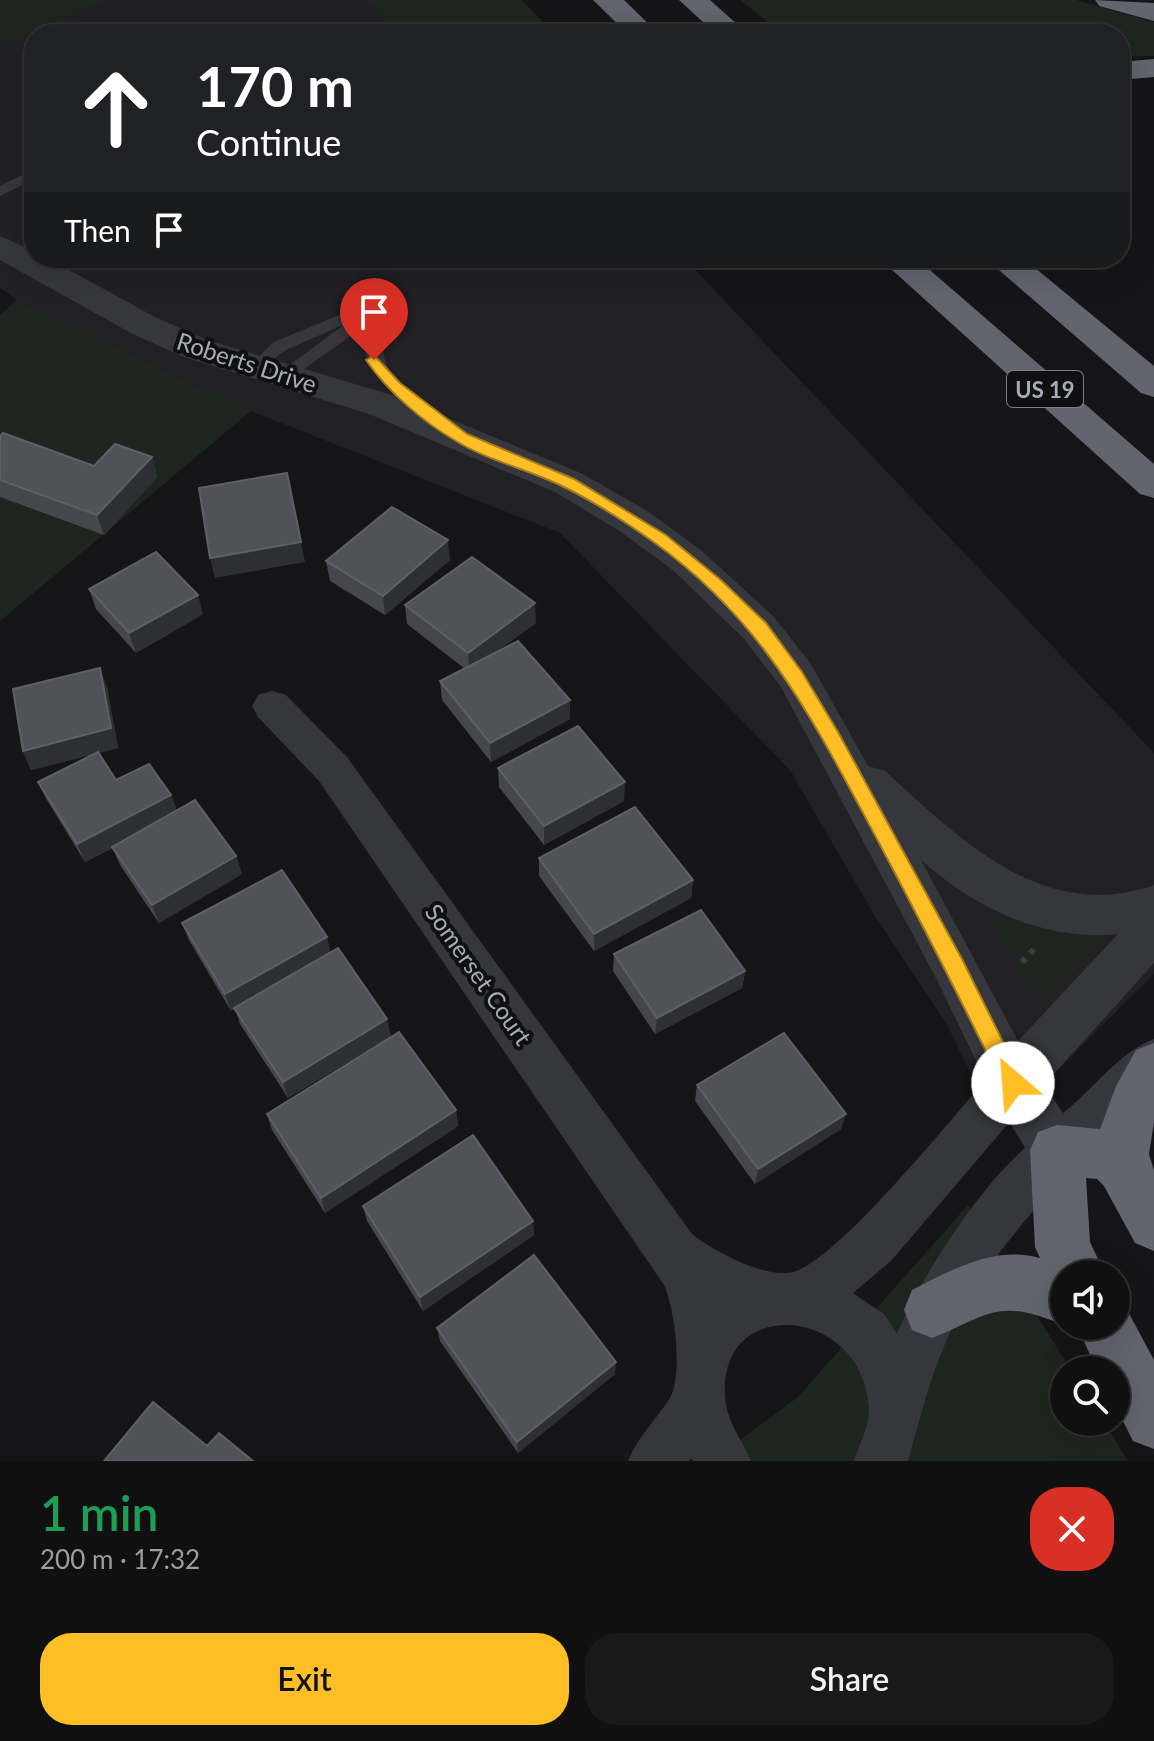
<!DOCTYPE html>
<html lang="en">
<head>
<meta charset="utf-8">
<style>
	:root { --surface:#101011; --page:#19191a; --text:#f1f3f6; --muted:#9c9d9f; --line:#303031; --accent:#febf26 }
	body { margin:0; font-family:Lato,sans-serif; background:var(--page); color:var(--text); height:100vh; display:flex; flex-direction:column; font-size:30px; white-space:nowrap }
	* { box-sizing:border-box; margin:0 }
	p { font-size:26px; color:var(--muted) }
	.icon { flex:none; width:44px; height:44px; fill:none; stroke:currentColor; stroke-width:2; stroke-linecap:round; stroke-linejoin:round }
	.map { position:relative; height:1461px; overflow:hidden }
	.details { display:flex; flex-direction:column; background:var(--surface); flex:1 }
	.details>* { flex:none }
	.banner { position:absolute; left:24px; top:24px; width:1106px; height:244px; border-radius:32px; box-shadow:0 8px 32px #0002,0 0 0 2px var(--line); background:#202124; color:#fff; overflow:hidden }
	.buttons { position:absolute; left:1050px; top:1260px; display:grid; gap:16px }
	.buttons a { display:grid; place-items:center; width:80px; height:80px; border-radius:50%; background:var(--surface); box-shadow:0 8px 32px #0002,0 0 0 2px var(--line); font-size:40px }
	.pin { position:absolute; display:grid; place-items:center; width:68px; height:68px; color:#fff; margin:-82px -34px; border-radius:50% 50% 50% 0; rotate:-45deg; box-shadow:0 0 8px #0007 }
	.pin .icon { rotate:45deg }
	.me { position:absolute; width:88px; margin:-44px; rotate:333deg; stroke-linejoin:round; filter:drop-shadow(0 0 6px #0008) }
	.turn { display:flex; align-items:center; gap:28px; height:168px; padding:0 40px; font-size:36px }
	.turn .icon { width:104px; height:104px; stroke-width:2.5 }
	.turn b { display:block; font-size:56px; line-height:68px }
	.then { display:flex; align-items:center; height:76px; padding:0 40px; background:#0003; gap:16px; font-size:30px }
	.round { display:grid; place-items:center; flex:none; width:84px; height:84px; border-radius:32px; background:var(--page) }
	.head { display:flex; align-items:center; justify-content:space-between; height:136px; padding:0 40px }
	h1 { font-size:48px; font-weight:600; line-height:60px; color:#1e9e55 }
	.button { display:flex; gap:16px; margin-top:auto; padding:16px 40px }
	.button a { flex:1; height:92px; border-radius:32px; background:var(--accent); color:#111; font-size:32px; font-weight:600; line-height:92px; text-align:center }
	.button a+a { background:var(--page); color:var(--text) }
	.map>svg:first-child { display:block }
	.built { fill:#212125 }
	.green { fill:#1d261e }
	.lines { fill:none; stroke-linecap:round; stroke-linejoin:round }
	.path { stroke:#3c3e44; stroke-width:6; stroke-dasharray:5 7; stroke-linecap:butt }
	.service { fill:#36373d; fill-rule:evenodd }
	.minor { fill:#36373d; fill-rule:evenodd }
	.tertiary { fill:#36373d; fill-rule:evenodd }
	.motorway { fill:#62646e; fill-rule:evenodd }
	.wall { fill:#46474d }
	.shaded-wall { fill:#2e2f33 }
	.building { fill:#515259; stroke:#5e6068; stroke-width:2 }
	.route { fill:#febf26; stroke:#a57c19; stroke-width:2 }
	.labels { text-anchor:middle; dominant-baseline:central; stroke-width:8; stroke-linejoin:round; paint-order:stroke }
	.shield { fill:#101012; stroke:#797c86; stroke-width:2 }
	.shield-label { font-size:22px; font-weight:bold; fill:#a6abb8 }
	.street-label { font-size:24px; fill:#a6abb8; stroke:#101012 }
</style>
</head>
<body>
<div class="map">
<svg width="1154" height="1461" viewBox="0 0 1154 1461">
	<rect width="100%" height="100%" fill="#151517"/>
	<!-- built -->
	<path class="built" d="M 0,0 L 430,0 L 463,34 L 34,34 L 34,258 L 684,258 L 1154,753 L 1154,974 L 998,1129 L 947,1025 L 873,913 L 790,770 L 560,533 L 251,411 L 17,300 L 0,288 Z"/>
	<!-- green -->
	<g class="green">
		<path d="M 0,0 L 104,0 L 0,47 Z"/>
		<path d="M 370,0 L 522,0 L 554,34 L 401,34 L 385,21 Z"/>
		<path d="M 740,0 L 1076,0 L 1154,22 L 1154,56 L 1120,57 L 1120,34 L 783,34 Z"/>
		<path d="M 17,300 L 251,411 L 0,621 L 0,315 Z"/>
		<path d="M 990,912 L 1028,927 L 1099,935 L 1101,940 L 1044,1002 L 1037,998 L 988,917 Z"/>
		<path d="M 968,1205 L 1071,1370 L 1064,1370 L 1064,1422 L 1104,1422 L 1128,1461 L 712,1461 L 798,1397 Z"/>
	</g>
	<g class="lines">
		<!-- path -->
		<path class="path" d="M 1022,962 L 1037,946"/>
		<!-- service -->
		<g class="service">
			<path d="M 34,169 L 34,179 L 0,196 L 0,186 Z"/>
			<path d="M 392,293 L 400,298 C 362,368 393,378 447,418 L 447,426 C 427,431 373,379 367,359 C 362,342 370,325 378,310 L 362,317 L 368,321 L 366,325 L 290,379 L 284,380 L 276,375 L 345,324 L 286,350 L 256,371 L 248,366 L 274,342 Z"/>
		</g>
		<!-- minor -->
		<path class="minor" d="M 272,691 L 286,695 L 347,757 L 692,1234 C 713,1251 766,1279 793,1272 C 839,1260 959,1109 996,1068 L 1013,1061 L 1030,1068 L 1036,1083 L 1030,1098 L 891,1261 L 853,1293 L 884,1314 L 897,1334 C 920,1277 1000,1150 1057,1127 L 1074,1134 L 1081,1150 L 1074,1166 C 1024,1220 974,1276 945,1344 C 929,1381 919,1422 908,1461 L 854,1461 C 859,1445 870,1424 869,1408 C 863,1303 710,1293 726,1405 C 730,1426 743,1442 751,1461 L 693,1461 L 691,1458 L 689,1461 L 628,1461 C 638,1436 656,1420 670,1398 C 683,1375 675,1309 664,1285 L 319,781 L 258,717 L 252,706 L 258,695 Z"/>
		<!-- tertiary -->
		<path class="tertiary" d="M 0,236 L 34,251 L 34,258 L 47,258 L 155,317 L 207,340 L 395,396 L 583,474 L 649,512 L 702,551 L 774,617 L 811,664 L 868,766 L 885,771 C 960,839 1043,924 1154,885 L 1154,963 L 1044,1085 L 1063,1113 C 1093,1090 1119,1052 1154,1039 L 1154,1098 C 1126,1128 1095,1160 1057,1175 L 1038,1168 L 995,1100 L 937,980 L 781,687 L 744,639 L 674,571 L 621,532 L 555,492 L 369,414 L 181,356 L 131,333 L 0,260 ZM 921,860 C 975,908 1044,942 1118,934 L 1018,1041 Z"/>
		<!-- motorway -->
		<g class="motorway">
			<path d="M 593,0 L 624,0 L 659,34 L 628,34 Z"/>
			<path d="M 679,0 L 710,0 L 748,34 L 716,34 Z"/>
			<path d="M 1095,0 L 1154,3 L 1154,21 L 1099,6 Z"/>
			<path d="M 1154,59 L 1154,77 L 1120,80 L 1120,62 Z"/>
			<path d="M 879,258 L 916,258 L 1154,464 L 1154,498 L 1140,494 Z"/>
			<path d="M 985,258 L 1023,258 L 1154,366 L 1154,397 L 1141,393 Z"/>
			<path d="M 1154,1043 L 1154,1122 L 1149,1154 L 1154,1171 L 1154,1251 L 1135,1243 L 1104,1186 L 1097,1179 L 1086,1178 L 1090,1242 L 1105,1274 L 1064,1274 L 1064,1325 C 997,1298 993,1313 932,1338 L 912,1330 L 904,1310 L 912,1290 C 951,1270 995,1245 1040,1258 L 1035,1247 L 1030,1150 L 1038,1132 L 1057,1125 L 1100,1129 L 1116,1086 L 1136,1050 Z"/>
			<path d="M 1116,1302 L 1125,1306 L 1154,1360 L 1154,1449 L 1133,1441 L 1116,1407 L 1116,1370 L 1097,1370 L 1077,1326 L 1116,1326 Z"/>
		</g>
	</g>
	<!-- wall -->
	<g class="wall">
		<path d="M 0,436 L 94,466 L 152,457 L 157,477 L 104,535 L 0,497 Z"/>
		<path d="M 450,560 L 385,615 L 330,581 L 326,561 Z"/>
		<path d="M 89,589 L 203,614 L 136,653 L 96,609 Z"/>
		<path d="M 405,605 L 536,623 L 497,651 L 570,719 L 491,762 L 442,700 L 440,681 L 464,668 L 407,624 Z"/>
		<path d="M 107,687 L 118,748 L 98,753 L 116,780 L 171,795 L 177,811 L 236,856 L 242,874 L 159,923 L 120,865 L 113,848 L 85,862 L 47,800 L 38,782 L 94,754 L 31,770 L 23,751 Z"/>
		<path d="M 498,768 L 624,801 L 544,845 L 499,787 Z"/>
		<path d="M 539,858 L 693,880 L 691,898 L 594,951 L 539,876 Z"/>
		<path d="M 182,923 L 327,937 L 330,952 L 391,1036 L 288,1098 L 240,1024 L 235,1008 L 231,1011 L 189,940 Z"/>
		<path d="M 614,954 L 745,971 L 742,988 L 655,1034 L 613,971 Z"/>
		<path d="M 697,1085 L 841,1129 L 755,1184 L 695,1101 Z"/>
		<path d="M 456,1110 L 458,1126 L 325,1213 L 272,1130 L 267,1114 Z"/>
		<path d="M 363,1206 L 533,1221 L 534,1235 L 423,1311 L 367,1221 Z"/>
		<path d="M 437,1328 L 615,1374 L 518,1453 L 440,1341 Z"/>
	</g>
	<!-- shaded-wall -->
	<g class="shaded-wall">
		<path d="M 152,457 L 157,477 L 104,535 L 97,515 Z"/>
		<path d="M 448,540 L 450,560 L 385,615 L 383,596 Z"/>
		<path d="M 301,542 L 305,562 L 215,578 L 210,558 Z"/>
		<path d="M 198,595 L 203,614 L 136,653 L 129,633 Z"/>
		<path d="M 535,603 L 536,623 L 469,672 L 468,653 Z"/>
		<path d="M 100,668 L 107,687 L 118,748 L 31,770 L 23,751 Z"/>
		<path d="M 570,700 L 570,719 L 491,762 L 490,743 Z"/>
		<path d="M 625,782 L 624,801 L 544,845 L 544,826 Z"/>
		<path d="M 171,795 L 178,814 L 85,862 L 77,844 Z"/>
		<path d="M 236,856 L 242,874 L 159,923 L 152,905 Z"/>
		<path d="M 693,880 L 691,898 L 594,951 L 594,934 Z"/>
		<path d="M 327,937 L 331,955 L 231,1011 L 225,994 Z"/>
		<path d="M 745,971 L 742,988 L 655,1034 L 657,1018 Z"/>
		<path d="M 387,1019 L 391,1036 L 288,1098 L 283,1082 Z"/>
		<path d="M 456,1110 L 458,1126 L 325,1213 L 321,1198 Z"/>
		<path d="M 846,1114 L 841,1129 L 755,1184 L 758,1169 Z"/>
		<path d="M 533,1221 L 534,1235 L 423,1311 L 420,1297 Z"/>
		<path d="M 616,1362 L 615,1374 L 518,1453 L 517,1442 Z"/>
	</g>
	<!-- building -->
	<g class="building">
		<path d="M 3,433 L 94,466 L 115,444 L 152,457 L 97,515 L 0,480 L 0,436 Z"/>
		<path d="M 287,473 L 301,542 L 210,558 L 199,488 Z"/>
		<path d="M 392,507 L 448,540 L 383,596 L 326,561 Z"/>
		<path d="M 156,552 L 198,595 L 129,633 L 89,589 Z"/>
		<path d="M 472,557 L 535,603 L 468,653 L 405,605 Z"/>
		<path d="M 518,641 L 570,700 L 490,743 L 440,681 Z"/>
		<path d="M 100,668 L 111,728 L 23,751 L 13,689 Z"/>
		<path d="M 578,726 L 625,782 L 544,826 L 498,768 Z"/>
		<path d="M 98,752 L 116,780 L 149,764 L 171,795 L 77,844 L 38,782 Z"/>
		<path d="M 195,800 L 236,856 L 152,905 L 112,847 Z"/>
		<path d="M 635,807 L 693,880 L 594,934 L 539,858 Z"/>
		<path d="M 282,870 L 327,937 L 225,994 L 182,923 Z"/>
		<path d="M 701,910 L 745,971 L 657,1018 L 614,954 Z"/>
		<path d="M 338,948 L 387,1019 L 283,1082 L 234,1008 Z"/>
		<path d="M 399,1032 L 456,1110 L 321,1198 L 267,1114 Z"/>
		<path d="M 784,1033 L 846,1114 L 758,1169 L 697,1085 Z"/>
		<path d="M 473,1135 L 533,1221 L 420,1297 L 363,1206 Z"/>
		<path d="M 534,1255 L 616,1362 L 517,1442 L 437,1328 Z"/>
		<path d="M 153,1402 L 207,1446 L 219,1433 L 253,1461 L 104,1461 Z"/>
	</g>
	<!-- route -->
	<path class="route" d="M 374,355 L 400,383 L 467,434 L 574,479 L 666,535 L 721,580 L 766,623 L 802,672 L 838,732 L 962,959 L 1020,1076 L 1023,1083 L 1020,1090 L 1013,1093 L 1005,1090 C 964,1006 922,924 878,841 C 815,724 767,624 655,543 C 627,523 593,501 562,486 C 528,469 488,461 456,441 C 423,422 388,392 366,360 Z"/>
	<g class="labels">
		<!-- shield labels -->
		<rect class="shield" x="1007" y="371" width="76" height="36" rx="6"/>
		<g class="shield-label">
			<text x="1045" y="389">US 19</text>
		</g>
		<!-- street labels -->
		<g class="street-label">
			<text transform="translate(247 362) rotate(18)">Roberts Drive</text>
			<text transform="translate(479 974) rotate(55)">Somerset Court</text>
		</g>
	</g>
</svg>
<div class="buttons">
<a><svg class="icon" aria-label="sound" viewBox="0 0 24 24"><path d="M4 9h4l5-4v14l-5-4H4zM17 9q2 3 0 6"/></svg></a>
<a><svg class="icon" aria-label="search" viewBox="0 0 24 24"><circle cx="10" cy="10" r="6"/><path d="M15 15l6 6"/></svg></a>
</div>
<div class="pin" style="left:374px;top:360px;background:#d93025"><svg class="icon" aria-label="arrive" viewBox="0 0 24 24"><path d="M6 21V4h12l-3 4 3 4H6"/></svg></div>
<svg class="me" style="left:1013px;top:1083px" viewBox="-20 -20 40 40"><circle r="19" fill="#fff"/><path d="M0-13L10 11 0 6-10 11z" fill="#febf26"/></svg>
<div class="banner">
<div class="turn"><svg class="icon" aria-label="ahead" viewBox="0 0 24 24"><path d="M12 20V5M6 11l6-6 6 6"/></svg><div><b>170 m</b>Continue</div></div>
<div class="then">Then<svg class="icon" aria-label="arrive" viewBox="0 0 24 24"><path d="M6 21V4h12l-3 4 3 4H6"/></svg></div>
</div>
</div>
<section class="details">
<div class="head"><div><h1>1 min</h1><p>200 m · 17:32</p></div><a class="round" style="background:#d93025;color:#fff"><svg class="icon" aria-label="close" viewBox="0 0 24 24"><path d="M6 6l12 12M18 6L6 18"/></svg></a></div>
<div class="button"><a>Exit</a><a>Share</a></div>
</section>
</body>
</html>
